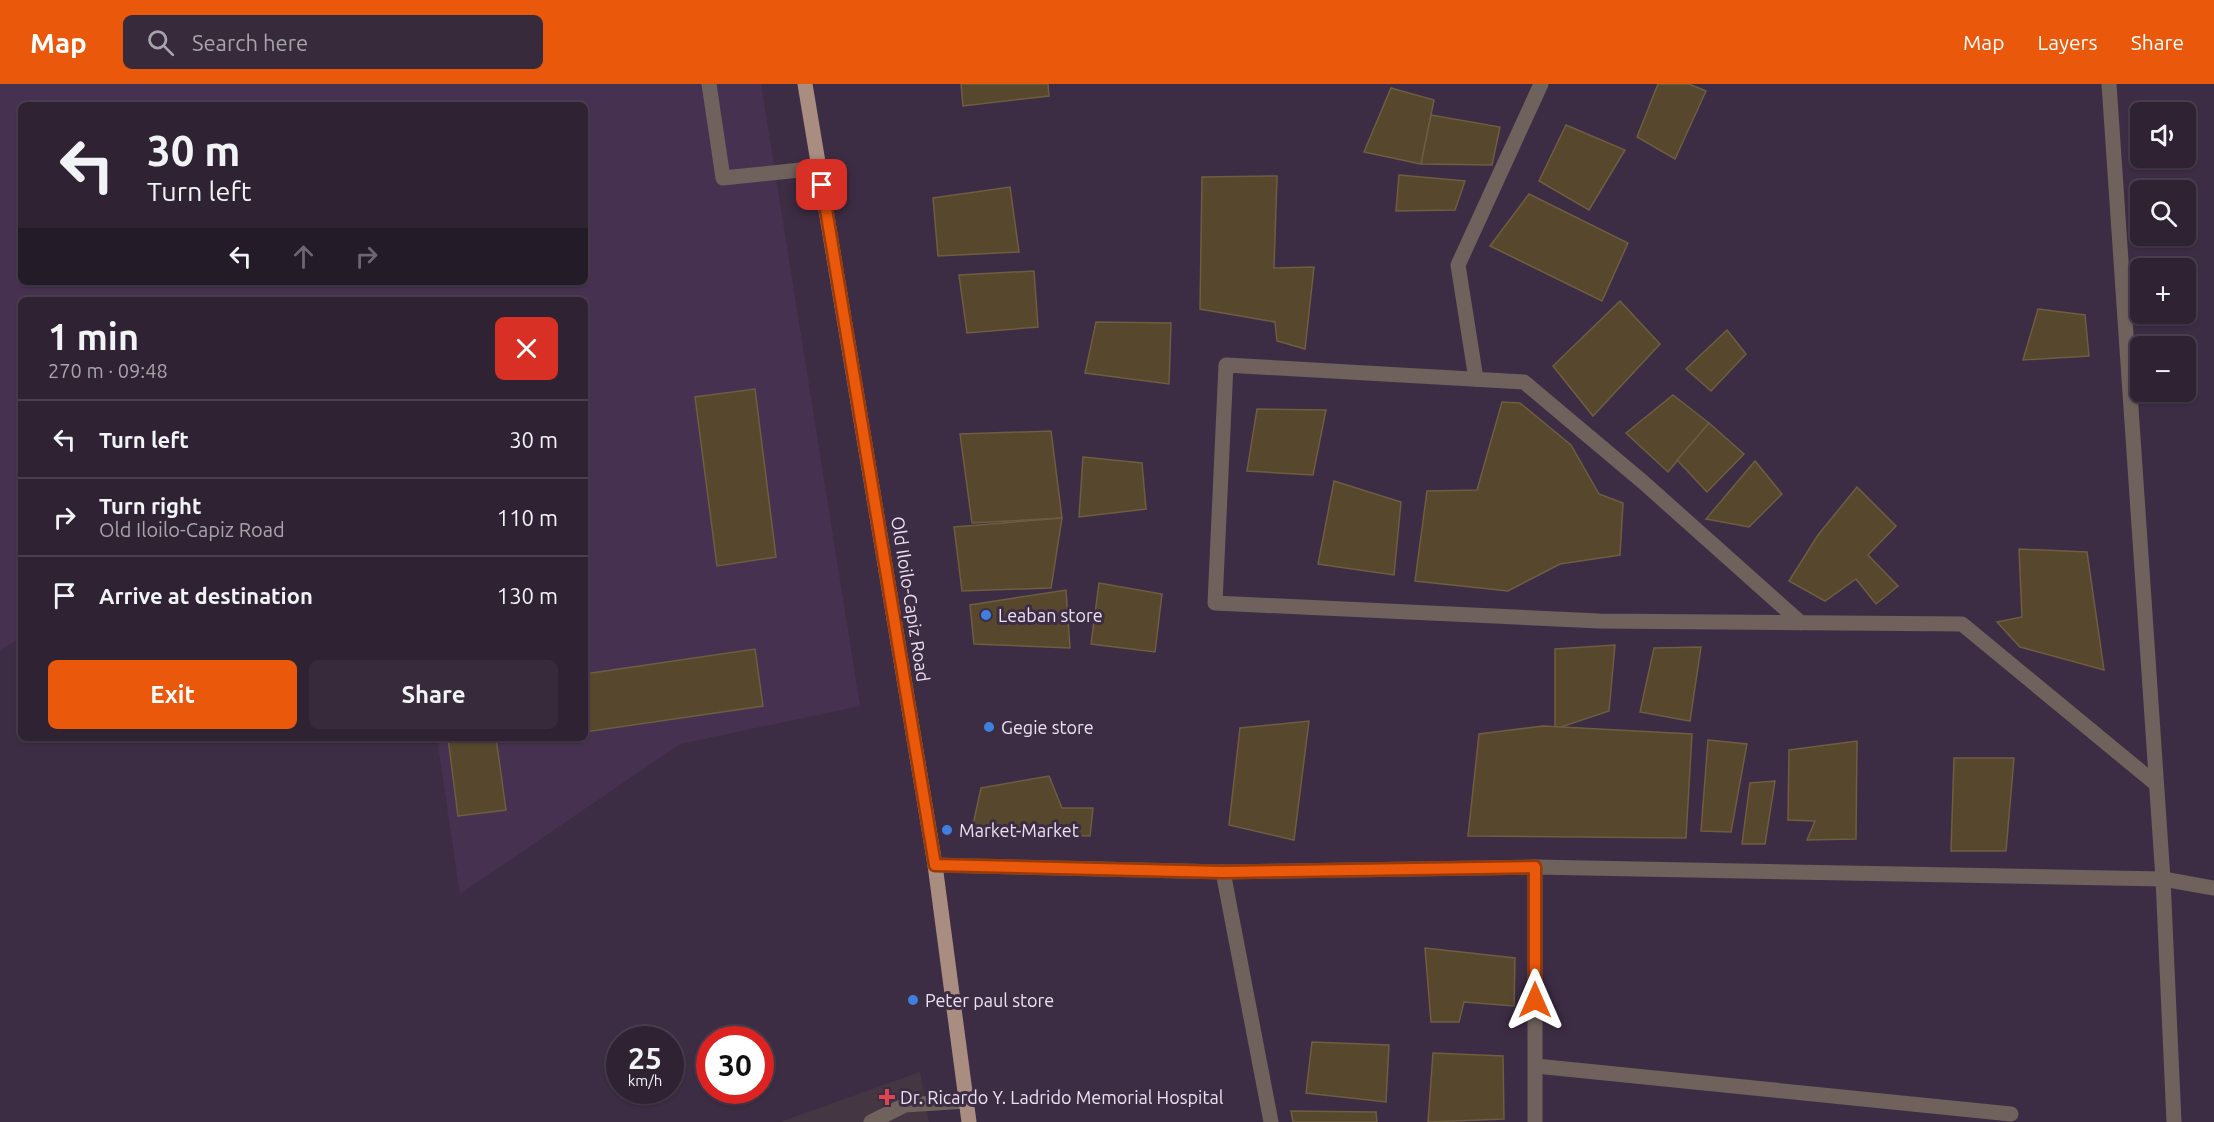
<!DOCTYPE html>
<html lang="en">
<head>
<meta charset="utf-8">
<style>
	:root { --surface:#2e2233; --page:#362a3b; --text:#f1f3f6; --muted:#a7a4ac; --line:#493f4e; --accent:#ea580c }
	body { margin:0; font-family:Ubuntu,sans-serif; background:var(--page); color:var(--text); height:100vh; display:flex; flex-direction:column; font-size:22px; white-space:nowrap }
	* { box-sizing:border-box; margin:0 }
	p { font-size:20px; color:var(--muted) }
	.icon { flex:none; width:33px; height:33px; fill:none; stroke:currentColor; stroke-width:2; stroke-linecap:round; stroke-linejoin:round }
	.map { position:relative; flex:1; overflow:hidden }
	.details { position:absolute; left:18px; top:213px; width:570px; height:444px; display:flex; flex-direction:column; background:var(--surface); border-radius:9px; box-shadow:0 2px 4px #0004,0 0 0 2px var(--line) }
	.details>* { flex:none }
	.hud { position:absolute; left:18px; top:18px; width:570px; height:183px; border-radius:9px; box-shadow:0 2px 4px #0004,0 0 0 2px var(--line); background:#2e2233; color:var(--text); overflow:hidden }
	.buttons { position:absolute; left:2130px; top:18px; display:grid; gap:12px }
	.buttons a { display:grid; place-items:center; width:66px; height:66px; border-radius:9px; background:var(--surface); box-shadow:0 2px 4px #0004,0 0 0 2px var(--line); font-size:30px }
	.speed { position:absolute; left:606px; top:942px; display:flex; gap:12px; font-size:30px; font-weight:700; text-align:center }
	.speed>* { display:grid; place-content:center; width:78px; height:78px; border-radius:50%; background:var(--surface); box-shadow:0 2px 4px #0004,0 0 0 2px var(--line); line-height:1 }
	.speed small { font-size:15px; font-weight:400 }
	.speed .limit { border:9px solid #d22; background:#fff; color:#111 }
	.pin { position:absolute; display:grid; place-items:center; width:51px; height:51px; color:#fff; margin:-26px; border-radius:12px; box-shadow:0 3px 9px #0006 }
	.me { position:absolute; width:66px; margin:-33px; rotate:0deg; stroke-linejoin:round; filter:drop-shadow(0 0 4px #0008) }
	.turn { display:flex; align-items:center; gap:21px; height:126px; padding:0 30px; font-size:27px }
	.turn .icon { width:78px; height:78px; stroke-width:2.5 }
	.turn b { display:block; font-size:42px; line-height:51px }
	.lanes { display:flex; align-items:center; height:57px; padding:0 30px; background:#0003; justify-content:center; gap:30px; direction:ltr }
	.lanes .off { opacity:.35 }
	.round { display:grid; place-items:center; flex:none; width:63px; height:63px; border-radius:9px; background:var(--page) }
	.summary { display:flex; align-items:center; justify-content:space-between; height:102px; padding:0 30px }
	h1 { font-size:36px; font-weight:600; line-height:45px }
	.button { display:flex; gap:12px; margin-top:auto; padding:12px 30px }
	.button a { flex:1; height:69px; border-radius:9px; background:var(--accent); color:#fff; font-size:24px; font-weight:600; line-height:69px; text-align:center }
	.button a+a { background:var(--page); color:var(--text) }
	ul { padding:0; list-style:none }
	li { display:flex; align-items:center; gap:18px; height:78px; padding:0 30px; border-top:2px solid var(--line) }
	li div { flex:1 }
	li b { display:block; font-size:22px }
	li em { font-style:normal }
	header { display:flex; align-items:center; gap:36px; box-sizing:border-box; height:84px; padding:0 30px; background:var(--accent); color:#fff }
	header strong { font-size:28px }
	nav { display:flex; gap:33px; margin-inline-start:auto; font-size:21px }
	.search { width:420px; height:54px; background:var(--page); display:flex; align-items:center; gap:15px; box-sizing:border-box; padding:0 21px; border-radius:9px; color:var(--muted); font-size:22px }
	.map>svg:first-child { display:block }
	.built { fill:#463250; fill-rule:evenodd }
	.medical { fill:#453643 }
	.building { fill:#57472d; stroke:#6d5d41; stroke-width:1.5 }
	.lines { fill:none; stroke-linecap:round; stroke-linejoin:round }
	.service { stroke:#6f615b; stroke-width:15 }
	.minor { stroke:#6f615b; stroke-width:15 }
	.primary { stroke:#a98d80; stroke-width:15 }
	.route-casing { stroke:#983908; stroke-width:15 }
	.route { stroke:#ea580c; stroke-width:10 }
	.shop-dot { fill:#3f7fe0; stroke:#3d2d44; stroke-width:2 }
	.health-dot { fill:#e0444e; stroke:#3d2d44; stroke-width:2 }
	.labels { text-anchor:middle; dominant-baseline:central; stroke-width:6; stroke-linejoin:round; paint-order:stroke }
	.street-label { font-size:18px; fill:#ebe1f0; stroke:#3d2d44 }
	.poi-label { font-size:18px; fill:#ebe1f0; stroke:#3d2d44; text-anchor:start }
</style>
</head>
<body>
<header>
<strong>Map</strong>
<div class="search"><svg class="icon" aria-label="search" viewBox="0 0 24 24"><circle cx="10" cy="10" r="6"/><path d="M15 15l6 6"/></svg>Search here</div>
<nav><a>Map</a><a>Layers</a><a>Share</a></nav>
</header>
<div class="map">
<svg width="2214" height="1038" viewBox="0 0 2214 1038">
	<rect width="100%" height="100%" fill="#3d2d44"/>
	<!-- built -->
	<path class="built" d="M 0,0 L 761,0 L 860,622 L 680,660 L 460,810 L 437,654 L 585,654 L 585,216 L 21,216 L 21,554 L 0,566 ZM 21,21 L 585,21 L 585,198 L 21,198 Z"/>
	<!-- medical -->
	<path class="medical" d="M 920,988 L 929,1038 L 780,1038 Z"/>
	<!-- building -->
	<g class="building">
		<path d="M 961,0 L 1048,0 L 1049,12 L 963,22 Z"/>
		<path d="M 1658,0 L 1689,0 L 1706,7 L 1675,75 L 1637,53 Z"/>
		<path d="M 1391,4 L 1434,16 L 1421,80 L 1364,68 Z"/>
		<path d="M 1431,31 L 1500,43 L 1492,81 L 1421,80 Z"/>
		<path d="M 1566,41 L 1625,66 L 1589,126 L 1539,97 Z"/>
		<path d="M 1399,91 L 1465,97 L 1455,126 L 1396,127 Z"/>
		<path d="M 1277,92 L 1274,184 L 1314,183 L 1305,265 L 1277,257 L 1275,238 L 1200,225 L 1202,93 Z"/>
		<path d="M 1010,103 L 1019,168 L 938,172 L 933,114 Z"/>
		<path d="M 1529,110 L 1628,159 L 1602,217 L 1490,162 Z"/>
		<path d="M 1034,187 L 1038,243 L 967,249 L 959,191 Z"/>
		<path d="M 1620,217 L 1660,260 L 1593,332 L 1553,282 Z"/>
		<path d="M 2038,225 L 2085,231 L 2089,272 L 2023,276 Z"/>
		<path d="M 1096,238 L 1171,239 L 1169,300 L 1085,289 Z"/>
		<path d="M 1727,246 L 1746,270 L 1711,307 L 1686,285 Z"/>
		<path d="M 755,305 L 776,473 L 717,482 L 695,313 Z"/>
		<path d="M 1673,311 L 1709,339 L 1668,388 L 1626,349 Z"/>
		<path d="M 1502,318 L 1520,319 L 1571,361 L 1599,410 L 1623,419 L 1620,471 L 1560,480 L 1508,507 L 1415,497 L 1427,407 L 1477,406 Z"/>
		<path d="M 1257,325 L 1326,326 L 1313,391 L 1247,387 Z"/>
		<path d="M 1709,339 L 1744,370 L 1707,408 L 1677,376 Z"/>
		<path d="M 1051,347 L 1062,434 L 972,439 L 960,350 Z"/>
		<path d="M 1083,373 L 1142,379 L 1146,425 L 1079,433 Z"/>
		<path d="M 1755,377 L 1782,410 L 1749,443 L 1706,435 Z"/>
		<path d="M 1334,397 L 1401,418 L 1394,491 L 1318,480 Z"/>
		<path d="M 1857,403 L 1896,442 L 1868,471 L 1898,502 L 1876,520 L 1856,495 L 1825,517 L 1789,497 L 1818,451 Z"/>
		<path d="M 1062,434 L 1051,504 L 962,507 L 954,443 Z"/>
		<path d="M 2019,465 L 2087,468 L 2104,586 L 2020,563 L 1997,538 L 2022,533 Z"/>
		<path d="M 1099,499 L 1162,510 L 1155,568 L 1091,560 Z"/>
		<path d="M 1066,506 L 1070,564 L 974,560 L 970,521 Z"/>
		<path d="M 1615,561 L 1609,627 L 1555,645 L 1555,565 Z"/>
		<path d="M 1701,563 L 1690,637 L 1640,628 L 1654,564 Z"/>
		<path d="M 755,565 L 763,622 L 585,648 L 585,590 Z"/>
		<path d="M 1309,637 L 1294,756 L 1229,741 L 1240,644 Z"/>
		<path d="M 1543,642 L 1692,650 L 1686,754 L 1468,752 L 1479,650 Z"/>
		<path d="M 448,654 L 496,654 L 506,726 L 458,732 Z"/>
		<path d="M 1708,656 L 1747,660 L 1731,748 L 1701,747 Z"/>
		<path d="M 1857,657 L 1856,755 L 1807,756 L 1815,737 L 1788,736 L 1789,666 Z"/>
		<path d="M 1954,674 L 2014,674 L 2006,767 L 1951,767 Z"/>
		<path d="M 1049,692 L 1062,724 L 1093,724 L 1090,752 L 971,750 L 981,704 Z"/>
		<path d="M 1775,697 L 1765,760 L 1742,760 L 1750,699 Z"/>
		<path d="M 1425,864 L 1515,874 L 1514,922 L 1464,918 L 1459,938 L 1431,938 Z"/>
		<path d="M 1312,958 L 1389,961 L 1386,1018 L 1306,1009 Z"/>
		<path d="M 1433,969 L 1503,972 L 1504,1035 L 1428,1038 Z"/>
		<path d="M 1291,1027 L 1376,1028 L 1377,1038 L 1293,1038 Z"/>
	</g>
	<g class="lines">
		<!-- service -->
		<g class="service">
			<path d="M 709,0 L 723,94 L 819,84"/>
			<path d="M 871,1038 L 905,1021 L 967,1017"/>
		</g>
		<!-- minor -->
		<g class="minor">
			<path d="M 2109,0 L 2163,795 L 2174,1038"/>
			<path d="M 1476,295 L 1458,181 L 1541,0"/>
			<path d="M 1801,539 L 1643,398 L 1524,298 L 1226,281 L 1215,519 L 1599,537 L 1962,540 L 2156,700"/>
			<path d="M 935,781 L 1223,788 L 1535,783 L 2163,795 L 2214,804"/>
			<path d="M 1223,788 L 1271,1038"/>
			<path d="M 1536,982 L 2011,1030"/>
			<path d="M 1535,1038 L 1535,783"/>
		</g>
		<!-- primary -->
		<path class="primary" d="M 805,0 L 935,781 L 969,1038"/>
	</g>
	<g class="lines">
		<defs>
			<path id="route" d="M 822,101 L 935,781 L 1223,788 L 1535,783 L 1535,916"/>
		</defs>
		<!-- route casing -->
		<use href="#route" class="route-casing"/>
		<!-- route -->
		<use href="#route" class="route"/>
	</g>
	<!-- markers -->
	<g class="shop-dot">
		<circle cx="986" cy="531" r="6"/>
		<circle cx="989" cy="643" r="6"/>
		<circle cx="947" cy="746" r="6"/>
		<circle cx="913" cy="916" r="6"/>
	</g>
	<path class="health-dot" d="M884 1004h6v6h6v6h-6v6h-6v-6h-6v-6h6z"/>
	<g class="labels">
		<!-- street labels -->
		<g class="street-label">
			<text transform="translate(911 515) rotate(81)">Old Iloilo-Capiz Road</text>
		</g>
		<!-- poi labels -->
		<g class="poi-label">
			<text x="998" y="531">Leaban store</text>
			<text x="1001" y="643">Gegie store</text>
			<text x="959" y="746">Market-Market</text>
			<text x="925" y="916">Peter paul store</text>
			<text x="900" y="1013">Dr. Ricardo Y. Ladrido Memorial Hospital</text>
		</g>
	</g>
</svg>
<div class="buttons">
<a><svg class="icon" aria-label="sound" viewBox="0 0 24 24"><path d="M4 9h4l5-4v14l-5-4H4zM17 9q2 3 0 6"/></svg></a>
<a><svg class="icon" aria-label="search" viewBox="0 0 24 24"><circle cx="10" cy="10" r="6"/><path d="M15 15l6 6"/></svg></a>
<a>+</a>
<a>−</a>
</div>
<div class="speed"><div>25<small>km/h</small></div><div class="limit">30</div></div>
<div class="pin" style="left:822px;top:101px;background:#d93025"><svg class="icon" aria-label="arrive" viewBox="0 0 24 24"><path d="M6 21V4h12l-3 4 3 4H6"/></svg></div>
<svg class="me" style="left:1535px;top:916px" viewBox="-20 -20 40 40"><path d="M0-17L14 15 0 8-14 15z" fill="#ea580c" stroke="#fff" stroke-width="4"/></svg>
<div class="hud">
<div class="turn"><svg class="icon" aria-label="left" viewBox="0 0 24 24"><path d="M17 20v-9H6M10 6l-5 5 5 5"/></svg><div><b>30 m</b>Turn left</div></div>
<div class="lanes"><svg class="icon" aria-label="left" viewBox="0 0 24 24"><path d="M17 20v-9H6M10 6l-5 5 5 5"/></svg><svg class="icon off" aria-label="ahead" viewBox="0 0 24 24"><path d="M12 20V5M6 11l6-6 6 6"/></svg><svg class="icon off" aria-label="right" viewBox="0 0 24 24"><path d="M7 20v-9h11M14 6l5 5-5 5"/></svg></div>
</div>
<section class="details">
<div class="summary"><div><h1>1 min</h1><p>270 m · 09:48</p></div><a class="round" style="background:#d93025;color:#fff"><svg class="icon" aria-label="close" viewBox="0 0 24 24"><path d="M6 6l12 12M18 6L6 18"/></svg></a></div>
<ul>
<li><svg class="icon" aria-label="left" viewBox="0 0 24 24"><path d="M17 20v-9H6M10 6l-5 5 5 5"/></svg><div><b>Turn left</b></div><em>30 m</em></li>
<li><svg class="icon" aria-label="right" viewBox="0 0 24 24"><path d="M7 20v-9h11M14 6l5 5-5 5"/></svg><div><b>Turn right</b><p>Old Iloilo-Capiz Road</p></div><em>110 m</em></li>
<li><svg class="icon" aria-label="arrive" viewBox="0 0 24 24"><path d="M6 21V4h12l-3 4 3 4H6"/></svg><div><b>Arrive at destination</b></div><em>130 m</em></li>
</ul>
<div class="button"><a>Exit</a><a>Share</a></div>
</section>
</div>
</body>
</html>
